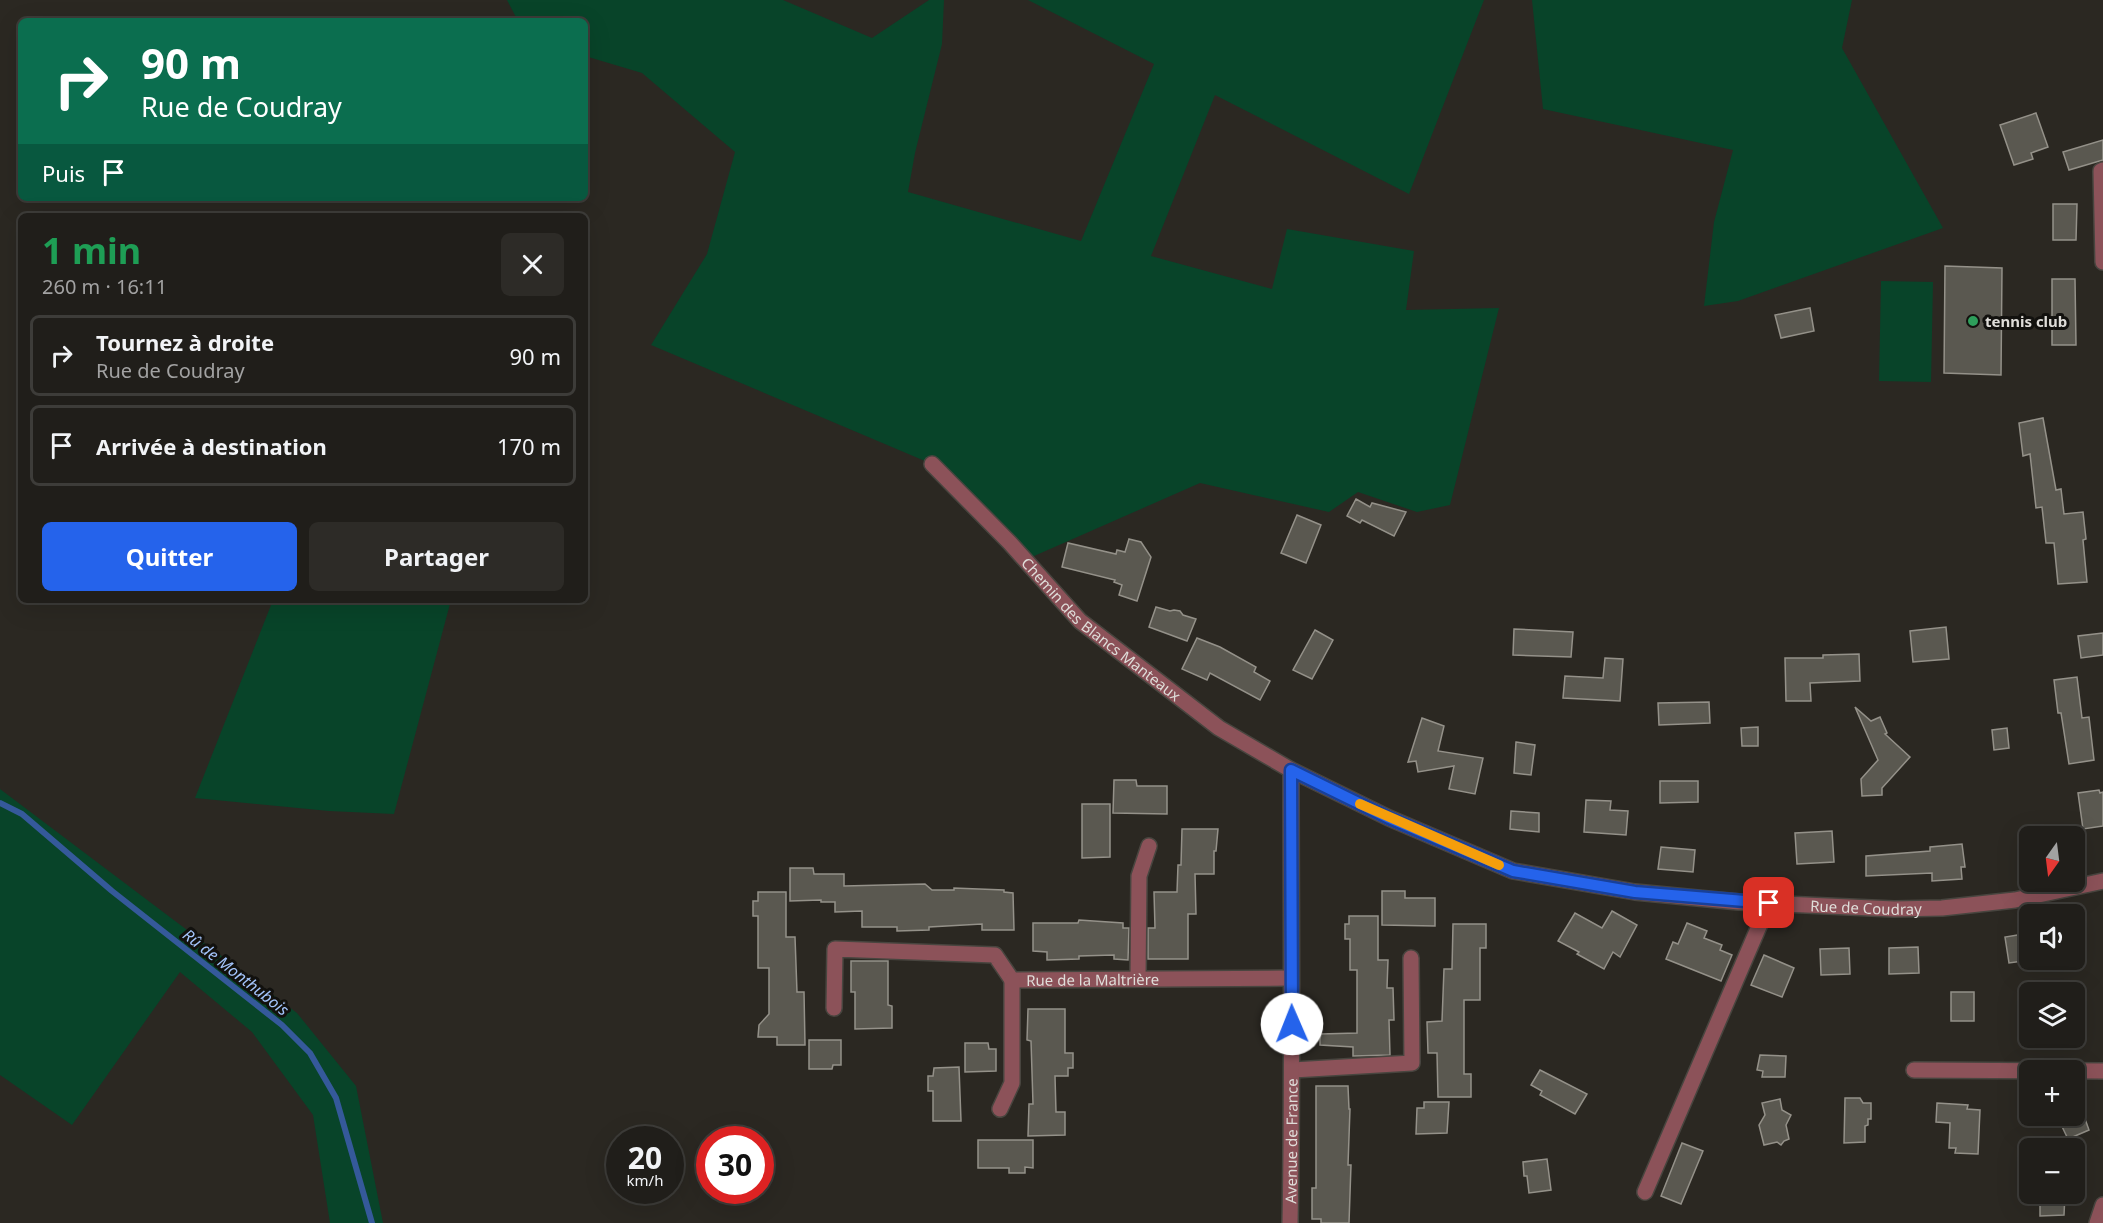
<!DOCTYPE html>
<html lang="fr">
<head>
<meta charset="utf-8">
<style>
	:root { --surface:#201e1a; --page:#2d2b27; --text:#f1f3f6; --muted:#a2a2a2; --line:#3d3c39; --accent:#2563eb }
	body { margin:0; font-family:"Noto Sans",sans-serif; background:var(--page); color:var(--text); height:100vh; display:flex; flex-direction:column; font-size:22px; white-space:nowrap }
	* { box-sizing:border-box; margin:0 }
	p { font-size:20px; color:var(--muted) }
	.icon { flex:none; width:33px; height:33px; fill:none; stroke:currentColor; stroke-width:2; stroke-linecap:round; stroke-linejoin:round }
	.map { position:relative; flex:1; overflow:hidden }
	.details { position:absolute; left:18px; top:213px; width:570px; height:390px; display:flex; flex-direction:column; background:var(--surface); border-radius:9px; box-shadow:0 6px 24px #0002,0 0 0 2px var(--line) }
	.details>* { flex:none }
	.top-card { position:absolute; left:18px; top:18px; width:570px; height:183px; border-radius:9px; box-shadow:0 6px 24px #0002,0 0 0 2px var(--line); background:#0b6e4f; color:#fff; overflow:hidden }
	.needle { width:39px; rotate:194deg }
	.buttons { position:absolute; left:2019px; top:826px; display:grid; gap:12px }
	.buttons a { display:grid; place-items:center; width:66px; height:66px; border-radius:9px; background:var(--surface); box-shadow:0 6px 24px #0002,0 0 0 2px var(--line); font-size:30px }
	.speed { position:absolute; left:606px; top:1126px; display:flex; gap:12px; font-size:30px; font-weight:700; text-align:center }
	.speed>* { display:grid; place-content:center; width:78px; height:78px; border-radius:50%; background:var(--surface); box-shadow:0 6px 24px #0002,0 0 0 2px var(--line); line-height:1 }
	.speed small { font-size:15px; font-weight:400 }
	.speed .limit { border:9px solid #d22; background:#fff; color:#111 }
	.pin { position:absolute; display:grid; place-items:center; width:51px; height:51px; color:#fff; margin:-26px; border-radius:12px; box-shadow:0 3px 9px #0006 }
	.me { position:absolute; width:66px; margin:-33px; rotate:359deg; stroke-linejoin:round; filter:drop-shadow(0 0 4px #0008) }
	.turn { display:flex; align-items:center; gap:21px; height:126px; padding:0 24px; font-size:27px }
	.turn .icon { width:78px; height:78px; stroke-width:2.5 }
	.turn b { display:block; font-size:42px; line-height:51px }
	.then { display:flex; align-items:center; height:57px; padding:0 24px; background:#0003; gap:12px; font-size:22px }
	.round { display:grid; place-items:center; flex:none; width:63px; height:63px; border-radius:9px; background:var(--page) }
	.headline { display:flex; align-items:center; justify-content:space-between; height:102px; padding:0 24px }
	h1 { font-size:36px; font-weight:700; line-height:45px; color:#1e9e55 }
	.action { display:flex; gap:12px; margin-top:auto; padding:12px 24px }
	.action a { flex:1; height:69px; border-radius:9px; background:var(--accent); color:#fff; font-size:24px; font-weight:700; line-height:69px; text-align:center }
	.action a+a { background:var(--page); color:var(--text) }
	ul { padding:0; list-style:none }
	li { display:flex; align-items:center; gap:18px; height:81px; margin:0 12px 9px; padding:0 12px; border:3px solid var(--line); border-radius:9px }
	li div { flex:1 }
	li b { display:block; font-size:22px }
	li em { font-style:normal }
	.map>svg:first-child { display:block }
	.green { fill:#084429 }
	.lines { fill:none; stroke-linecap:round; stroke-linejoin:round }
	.stream { stroke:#35599a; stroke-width:6 }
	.building { fill:#5a5850; stroke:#949189; stroke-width:1.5 }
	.minor-casing { stroke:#48453f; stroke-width:18 }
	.tertiary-casing { stroke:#48453f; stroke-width:18 }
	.minor { stroke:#8c5259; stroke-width:15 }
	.tertiary { stroke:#8c5259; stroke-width:15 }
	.route-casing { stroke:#184099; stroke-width:15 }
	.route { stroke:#2563eb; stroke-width:10 }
	.slow { stroke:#f59e0b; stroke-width:10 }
	.leisure-dot { fill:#2e9e5b; stroke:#12110e; stroke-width:2 }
	.labels { text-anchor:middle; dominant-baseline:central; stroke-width:6; stroke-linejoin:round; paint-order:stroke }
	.poi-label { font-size:15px; font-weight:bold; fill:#dfddd9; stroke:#12110e; text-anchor:start }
	.street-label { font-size:15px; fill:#dfddd9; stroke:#12110e }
	.water-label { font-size:16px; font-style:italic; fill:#a3c4fb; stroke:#12110e }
</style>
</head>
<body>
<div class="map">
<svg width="2103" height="1223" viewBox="0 0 2103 1223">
	<rect width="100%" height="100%" fill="#2b2822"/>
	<!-- green -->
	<g class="green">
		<path d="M 507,0 L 783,0 L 872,38 L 929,0 L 944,0 L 942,44 L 915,153 L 908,192 L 1081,241 L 1154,64 L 1028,0 L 1484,0 L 1409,194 L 1215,95 L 1151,256 L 1272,289 L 1287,229 L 1414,251 L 1406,310 L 1499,308 L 1450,505 L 1417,512 L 1358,492 L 1329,512 L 1200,483 L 1025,560 L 932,464 L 651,345 L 707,254 L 735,152 L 642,73 L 585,56 L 585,21 L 518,21 Z"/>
		<path d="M 1532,0 L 1852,0 L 1842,48 L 1943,228 L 1738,301 L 1704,306 L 1714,222 L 1733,150 L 1543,109 Z"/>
		<path d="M 1881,281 L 1933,282 L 1931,382 L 1879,381 Z"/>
		<path d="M 273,600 L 451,600 L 394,814 L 329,811 L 195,798 Z"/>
		<path d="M 0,789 L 297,1013 L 356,1086 L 383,1223 L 330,1223 L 313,1115 L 252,1032 L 180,972 L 72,1125 L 0,1075 Z"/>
	</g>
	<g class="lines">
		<!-- stream -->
		<path class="stream" d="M 0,803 L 22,814 L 112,891 L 282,1025 L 310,1053 L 336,1098 L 372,1223"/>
	</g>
	<!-- building -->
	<g class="building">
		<path d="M 2036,113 L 2048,147 L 2031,153 L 2033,159 L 2014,165 L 2000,125 Z"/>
		<path d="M 2103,140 L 2103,160 L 2069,170 L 2063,152 Z"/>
		<path d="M 2053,204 L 2077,204 L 2076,240 L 2053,240 Z"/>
		<path d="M 1945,266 L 2002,268 L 2001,375 L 1944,373 Z"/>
		<path d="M 2052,279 L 2075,279 L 2076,345 L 2052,345 Z"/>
		<path d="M 1810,308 L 1814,331 L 1781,338 L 1775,315 Z"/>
		<path d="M 2043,418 L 2056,490 L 2061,489 L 2064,514 L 2083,512 L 2086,539 L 2083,540 L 2087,582 L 2058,584 L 2054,543 L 2046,543 L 2042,507 L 2036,508 L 2030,454 L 2023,456 L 2019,423 Z"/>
		<path d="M 1356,499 L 1370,507 L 1372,503 L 1406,512 L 1394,536 L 1362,520 L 1360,523 L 1347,516 Z"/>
		<path d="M 1297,515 L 1321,525 L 1306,563 L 1281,553 Z"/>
		<path d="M 1129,539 L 1141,542 L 1151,557 L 1137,601 L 1119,595 L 1122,585 L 1114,582 L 1115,580 L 1062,567 L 1068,543 L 1116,554 L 1117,550 L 1125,552 Z"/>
		<path d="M 1156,607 L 1170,611 L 1174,610 L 1180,611 L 1183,615 L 1196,619 L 1187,641 L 1149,627 Z"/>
		<path d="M 1946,627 L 1949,659 L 1913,662 L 1910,631 Z"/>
		<path d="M 1514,629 L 1573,632 L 1571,657 L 1513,655 Z"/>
		<path d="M 1315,630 L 1333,640 L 1312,679 L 1293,670 Z"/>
		<path d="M 2103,633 L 2103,655 L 2081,658 L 2078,636 Z"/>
		<path d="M 1197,638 L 1220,647 L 1256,667 L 1254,672 L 1270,681 L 1260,700 L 1210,673 L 1207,680 L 1182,669 Z"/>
		<path d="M 1859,654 L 1860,681 L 1810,683 L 1811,701 L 1786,701 L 1785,658 L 1823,658 L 1823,655 Z"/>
		<path d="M 1605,658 L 1623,659 L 1620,701 L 1563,698 L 1565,676 L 1603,678 Z"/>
		<path d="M 2077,677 L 2082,718 L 2089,717 L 2094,760 L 2069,764 L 2061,713 L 2058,713 L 2054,680 Z"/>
		<path d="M 1709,702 L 1710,723 L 1659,725 L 1658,703 Z"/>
		<path d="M 1855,707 L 1871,721 L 1880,717 L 1887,733 L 1885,734 L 1910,757 L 1882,788 L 1882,795 L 1862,796 L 1861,779 L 1878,760 Z"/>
		<path d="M 1422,718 L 1444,726 L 1438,751 L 1483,758 L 1475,794 L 1449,789 L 1454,766 L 1418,772 L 1416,761 L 1408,762 Z"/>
		<path d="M 1758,727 L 1758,746 L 1742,746 L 1741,728 Z"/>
		<path d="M 2007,728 L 2009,748 L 1994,750 L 1992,730 Z"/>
		<path d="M 1516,742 L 1535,745 L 1531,775 L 1514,773 Z"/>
		<path d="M 1114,780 L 1136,780 L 1137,786 L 1167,786 L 1167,814 L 1113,813 Z"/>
		<path d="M 1660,781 L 1698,781 L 1698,802 L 1660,803 Z"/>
		<path d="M 2099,790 L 2100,793 L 2103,792 L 2103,826 L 2083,829 L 2078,793 Z"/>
		<path d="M 1586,800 L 1611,801 L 1610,810 L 1628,811 L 1626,835 L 1584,832 Z"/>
		<path d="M 1082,804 L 1110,804 L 1110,857 L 1082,858 Z"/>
		<path d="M 1511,811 L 1539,813 L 1539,832 L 1510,829 Z"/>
		<path d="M 1182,829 L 1218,829 L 1216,851 L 1214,851 L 1214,874 L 1195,874 L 1196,914 L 1188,914 L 1188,959 L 1148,959 L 1148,928 L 1155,928 L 1154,892 L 1177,892 L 1178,865 L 1181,865 Z"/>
		<path d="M 1832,831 L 1834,862 L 1797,864 L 1795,833 Z"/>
		<path d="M 1962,844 L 1965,867 L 1961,867 L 1962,879 L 1932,881 L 1932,873 L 1866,876 L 1866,856 L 1930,851 L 1930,847 Z"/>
		<path d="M 1661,847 L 1695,850 L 1693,872 L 1658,869 Z"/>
		<path d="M 790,868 L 813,868 L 814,874 L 844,874 L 844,886 L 925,884 L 932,890 L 954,890 L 954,888 L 1004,890 L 1004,892 L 1013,893 L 1014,930 L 982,930 L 982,924 L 929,927 L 929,930 L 897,931 L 897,927 L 862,927 L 862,911 L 835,912 L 835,902 L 821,902 L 821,900 L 790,901 Z"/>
		<path d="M 1382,891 L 1405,891 L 1405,898 L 1435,898 L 1435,926 L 1382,925 Z"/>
		<path d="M 758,892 L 786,892 L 786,937 L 795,937 L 797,992 L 804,992 L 805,1045 L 777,1045 L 777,1037 L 758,1037 L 759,1025 L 769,1014 L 769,968 L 758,968 L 758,916 L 753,916 L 753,901 L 758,901 Z"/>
		<path d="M 1612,911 L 1637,925 L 1620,957 L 1613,952 L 1604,969 L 1577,954 L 1579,952 L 1558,941 L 1575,913 L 1602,928 Z"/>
		<path d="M 1349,916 L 1378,916 L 1378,960 L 1388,960 L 1387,988 L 1393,988 L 1394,1020 L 1389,1020 L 1390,1055 L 1353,1056 L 1353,1047 L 1320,1045 L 1320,1034 L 1357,1033 L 1357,970 L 1350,970 L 1350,939 L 1345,939 L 1345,924 L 1349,924 Z"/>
		<path d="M 1079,920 L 1123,923 L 1123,928 L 1129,928 L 1128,960 L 1114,959 L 1114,955 L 1079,956 L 1079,959 L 1047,960 L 1047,952 L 1033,951 L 1033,923 L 1078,923 Z"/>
		<path d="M 1687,923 L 1707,931 L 1704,938 L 1722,945 L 1720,950 L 1732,955 L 1721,981 L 1666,959 L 1673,942 L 1678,944 Z"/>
		<path d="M 1453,924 L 1486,924 L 1486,948 L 1480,948 L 1480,1000 L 1464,1000 L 1464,1074 L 1471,1074 L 1471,1097 L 1438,1097 L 1437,1053 L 1428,1053 L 1427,1022 L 1442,1021 L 1444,969 L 1452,969 Z"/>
		<path d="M 2030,933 L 2030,960 L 2009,963 L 2005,937 Z"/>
		<path d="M 1918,947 L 1919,973 L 1889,974 L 1889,948 Z"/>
		<path d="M 1849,948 L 1850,974 L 1821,975 L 1820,949 Z"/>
		<path d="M 1764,955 L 1794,968 L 1782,997 L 1751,985 Z"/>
		<path d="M 851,961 L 888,961 L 888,1005 L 892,1006 L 892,1028 L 855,1029 L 855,992 L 851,992 Z"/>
		<rect x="1951" y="992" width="23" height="29"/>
		<path d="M 1028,1009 L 1065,1009 L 1065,1053 L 1073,1053 L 1073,1068 L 1068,1068 L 1068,1076 L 1055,1076 L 1056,1112 L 1065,1112 L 1065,1135 L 1028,1136 L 1029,1104 L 1033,1104 L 1031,1041 L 1027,1040 Z"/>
		<path d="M 809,1040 L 841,1040 L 841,1065 L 833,1065 L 832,1069 L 809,1069 Z"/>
		<path d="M 965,1043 L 988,1043 L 989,1049 L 996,1049 L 996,1071 L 965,1072 Z"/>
		<path d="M 1760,1055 L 1786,1056 L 1785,1077 L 1762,1077 L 1763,1071 L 1757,1070 Z"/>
		<path d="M 959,1067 L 961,1121 L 933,1121 L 933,1091 L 928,1091 L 928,1076 L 933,1076 L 934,1068 Z"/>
		<path d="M 1540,1070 L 1587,1094 L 1575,1114 L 1540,1095 L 1542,1091 L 1531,1085 Z"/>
		<path d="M 1316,1086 L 1348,1086 L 1349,1109 L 1350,1109 L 1348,1165 L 1351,1165 L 1349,1223 L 1321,1223 L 1321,1219 L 1312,1219 L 1312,1188 L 1316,1188 Z"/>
		<path d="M 1845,1098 L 1860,1098 L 1863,1103 L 1871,1103 L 1871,1119 L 1868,1119 L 1868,1125 L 1865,1126 L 1865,1142 L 1844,1143 Z"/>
		<path d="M 1780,1099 L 1782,1110 L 1791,1115 L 1786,1125 L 1789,1139 L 1784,1141 L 1781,1145 L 1777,1142 L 1764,1145 L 1759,1125 L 1765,1115 L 1762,1103 Z"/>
		<path d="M 1424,1102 L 1449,1102 L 1447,1133 L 1416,1134 L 1417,1108 L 1424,1108 Z"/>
		<path d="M 1937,1103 L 1968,1105 L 1967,1109 L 1980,1110 L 1978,1154 L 1955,1153 L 1956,1148 L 1949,1148 L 1950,1123 L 1936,1122 Z"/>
		<path d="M 2057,1116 L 2084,1116 L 2089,1130 L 2068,1139 Z"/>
		<path d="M 978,1140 L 1033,1140 L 1033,1168 L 1025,1167 L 1025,1173 L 1009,1173 L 1009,1168 L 978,1168 Z"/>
		<path d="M 1682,1143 L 1703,1151 L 1681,1204 L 1661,1196 Z"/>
		<path d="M 1547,1159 L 1551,1190 L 1529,1193 L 1527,1176 L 1524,1176 L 1523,1162 Z"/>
		<path d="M 2040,1194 L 2065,1194 L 2064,1215 L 2040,1216 Z"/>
	</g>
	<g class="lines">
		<defs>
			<g id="minor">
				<path d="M 2103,170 L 2101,171 L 2103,262"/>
				<path id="s1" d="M 932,464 L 1010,543 L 1080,621 L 1219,728 L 1291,770 L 1389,818 L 1513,871 L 1635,892 L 1739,902 L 1894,909 L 1942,908 L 2015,900 L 2103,881"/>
				<path d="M 1138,979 L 1139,876 L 1149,846"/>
				<path id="s2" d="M 834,1008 L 835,949 L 995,955 L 1012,980 L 1291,978"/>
				<path d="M 1293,1070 L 1412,1063 L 1411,958"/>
				<path d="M 1914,1070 L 2103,1071"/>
				<path d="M 1000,1109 L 1012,1083 L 1012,980"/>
				<path d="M 1645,1192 L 1769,903"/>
				<path id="s3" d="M 1290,1223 C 1293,1072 1291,921 1291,770"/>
			</g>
			<path id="tertiary" d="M 2097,1223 L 2103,1205"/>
		</defs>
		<!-- minor casing -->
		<use href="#minor" class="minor-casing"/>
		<!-- tertiary casing -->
		<use href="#tertiary" class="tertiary-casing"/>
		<!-- minor -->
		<use href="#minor" class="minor"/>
		<!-- tertiary -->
		<use href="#tertiary" class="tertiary"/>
	</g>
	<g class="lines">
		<defs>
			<path id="route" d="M 1292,1024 L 1291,770 L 1389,818 L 1513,871 L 1635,892 L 1769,903"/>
		</defs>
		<!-- route casing -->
		<use href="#route" class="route-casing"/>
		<!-- route -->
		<use href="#route" class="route"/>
		<!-- slow -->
		<path class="slow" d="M 1360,804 L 1499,865"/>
	</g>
	<!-- markers -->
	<circle class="leisure-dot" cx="1973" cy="321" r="6"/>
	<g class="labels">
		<!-- poi labels -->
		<g class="poi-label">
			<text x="1985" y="321">tennis club</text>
		</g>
		<!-- street labels -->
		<g class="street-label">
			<text stroke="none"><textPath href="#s1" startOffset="237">Chemin des Blancs Manteaux</textPath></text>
			<text stroke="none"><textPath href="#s1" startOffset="1074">Rue de Coudray</textPath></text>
			<text stroke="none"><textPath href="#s2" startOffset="330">Rue de la Maltrière</textPath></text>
			<text stroke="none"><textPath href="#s3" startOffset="82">Avenue de France</textPath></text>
		</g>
		<!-- water labels -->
		<g class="water-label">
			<text transform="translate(236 972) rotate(38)">Rû de Monthubois</text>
		</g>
	</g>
</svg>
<div class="buttons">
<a><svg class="needle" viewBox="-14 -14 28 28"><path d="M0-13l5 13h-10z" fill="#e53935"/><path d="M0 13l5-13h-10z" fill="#a2a2a2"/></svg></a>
<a><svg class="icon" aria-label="sound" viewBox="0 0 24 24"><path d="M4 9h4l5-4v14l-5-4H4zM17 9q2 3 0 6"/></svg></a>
<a><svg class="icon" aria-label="layers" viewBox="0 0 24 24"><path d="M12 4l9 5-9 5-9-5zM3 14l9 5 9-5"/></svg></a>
<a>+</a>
<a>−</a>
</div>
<div class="speed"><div>20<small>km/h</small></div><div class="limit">30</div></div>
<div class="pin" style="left:1769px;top:903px;background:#d93025"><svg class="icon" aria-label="arrive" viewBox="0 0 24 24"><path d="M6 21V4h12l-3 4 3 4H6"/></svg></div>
<svg class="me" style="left:1292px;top:1024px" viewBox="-20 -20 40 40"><circle r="19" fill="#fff"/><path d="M0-13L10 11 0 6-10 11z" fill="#2563eb"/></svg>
<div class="top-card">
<div class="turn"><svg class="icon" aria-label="right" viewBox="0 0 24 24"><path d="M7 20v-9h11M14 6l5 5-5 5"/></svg><div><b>90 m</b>Rue de Coudray</div></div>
<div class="then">Puis<svg class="icon" aria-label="arrive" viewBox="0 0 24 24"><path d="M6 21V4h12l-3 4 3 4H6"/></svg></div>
</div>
<section class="details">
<div class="headline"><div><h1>1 min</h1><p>260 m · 16:11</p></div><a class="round"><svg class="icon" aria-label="close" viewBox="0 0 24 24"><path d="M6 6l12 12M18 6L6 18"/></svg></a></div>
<ul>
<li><svg class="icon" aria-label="right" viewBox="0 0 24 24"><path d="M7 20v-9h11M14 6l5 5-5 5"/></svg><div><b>Tournez à droite</b><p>Rue de Coudray</p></div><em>90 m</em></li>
<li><svg class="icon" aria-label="arrive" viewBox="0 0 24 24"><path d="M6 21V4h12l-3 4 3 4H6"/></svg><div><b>Arrivée à destination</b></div><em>170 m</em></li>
</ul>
<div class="action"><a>Quitter</a><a>Partager</a></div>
</section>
</div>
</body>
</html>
